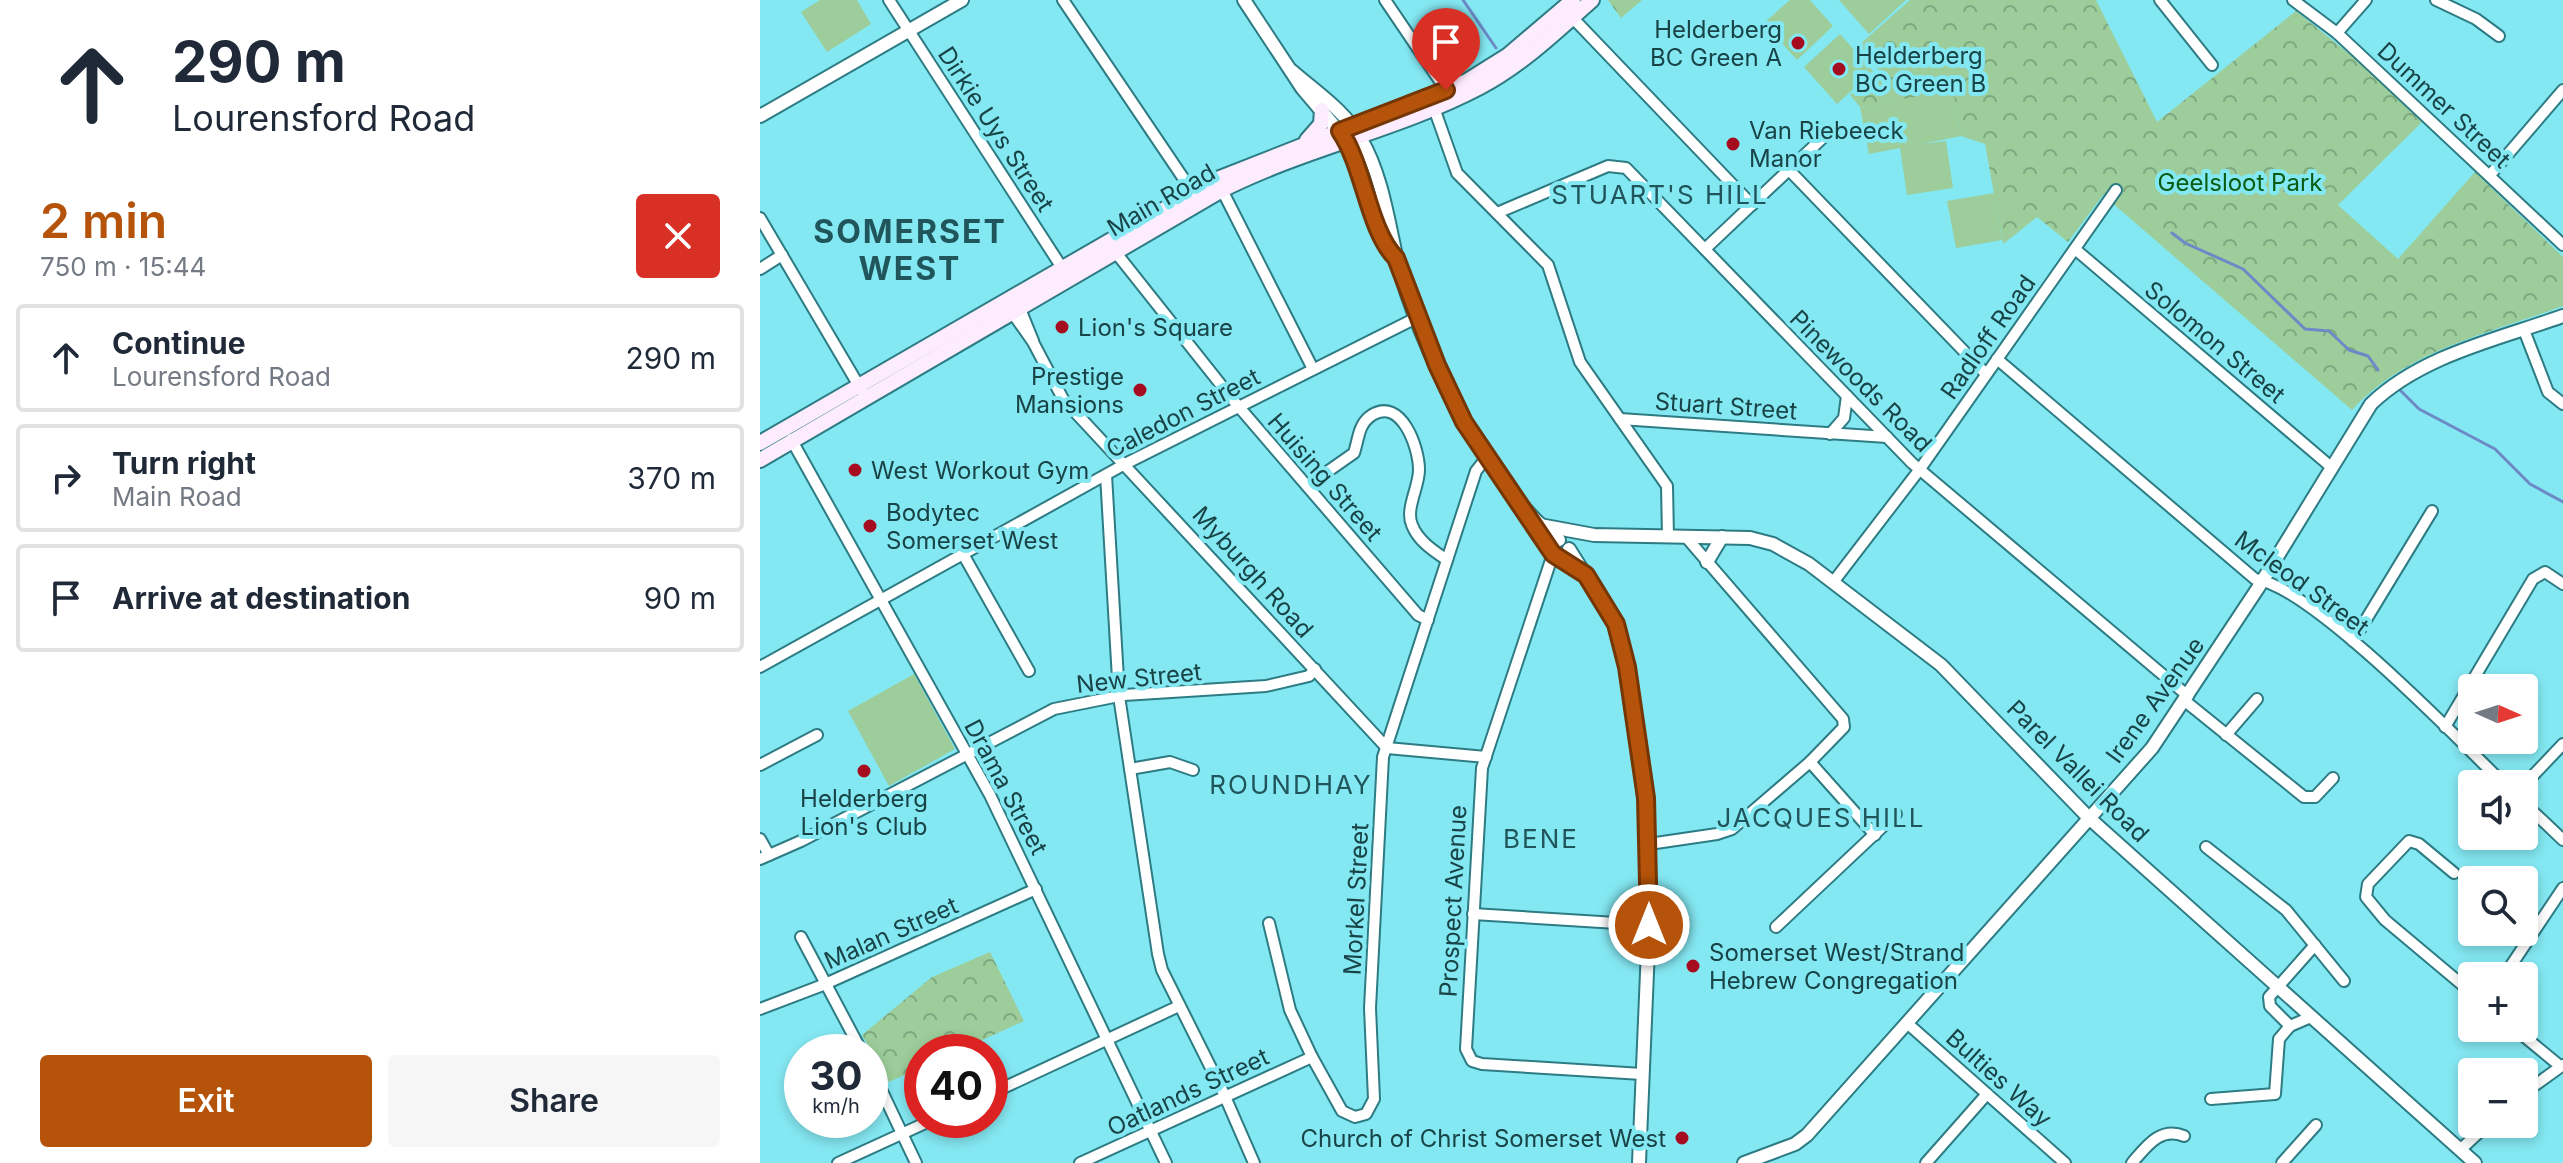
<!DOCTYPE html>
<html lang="en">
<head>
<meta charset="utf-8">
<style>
	:root { --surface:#fff; --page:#f6f6f7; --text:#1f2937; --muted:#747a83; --line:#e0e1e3; --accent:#b45309 }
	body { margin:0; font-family:Inter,sans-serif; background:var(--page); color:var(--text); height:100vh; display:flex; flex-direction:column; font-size:30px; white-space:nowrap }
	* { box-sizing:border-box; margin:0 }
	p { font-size:26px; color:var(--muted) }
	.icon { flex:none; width:44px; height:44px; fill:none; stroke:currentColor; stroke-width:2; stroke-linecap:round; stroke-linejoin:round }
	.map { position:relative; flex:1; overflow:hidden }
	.sheet { display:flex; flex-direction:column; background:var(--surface); width:760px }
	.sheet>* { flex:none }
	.hud { background:#fff; color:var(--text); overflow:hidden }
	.needle { width:52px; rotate:93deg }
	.fabs { position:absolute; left:1698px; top:674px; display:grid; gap:16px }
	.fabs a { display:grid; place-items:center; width:80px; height:80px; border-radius:8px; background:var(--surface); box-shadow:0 4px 12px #0003; font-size:40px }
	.speed { position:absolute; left:24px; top:1034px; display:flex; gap:16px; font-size:40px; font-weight:700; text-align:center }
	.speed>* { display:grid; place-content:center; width:104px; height:104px; border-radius:50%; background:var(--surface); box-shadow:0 4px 12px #0003; line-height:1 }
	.speed small { font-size:20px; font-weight:400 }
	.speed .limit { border:12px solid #d22; background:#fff; color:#111 }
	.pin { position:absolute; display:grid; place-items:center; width:68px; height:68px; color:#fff; margin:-82px -34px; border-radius:50% 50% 50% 0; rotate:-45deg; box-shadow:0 0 8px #0007 }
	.pin .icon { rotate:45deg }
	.me { position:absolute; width:88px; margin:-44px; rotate:0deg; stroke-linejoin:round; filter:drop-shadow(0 0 6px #0008) }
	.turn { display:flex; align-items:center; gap:28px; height:168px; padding:0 40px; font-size:36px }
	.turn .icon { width:104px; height:104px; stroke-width:2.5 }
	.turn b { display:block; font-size:56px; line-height:68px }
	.round { display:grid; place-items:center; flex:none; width:84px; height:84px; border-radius:8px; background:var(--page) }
	.summary { display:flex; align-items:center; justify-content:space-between; height:136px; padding:0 40px }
	h1 { font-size:48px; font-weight:600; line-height:60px; color:var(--accent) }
	.action { display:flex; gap:16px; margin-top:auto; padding:16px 40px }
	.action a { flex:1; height:92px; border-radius:8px; background:var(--accent); color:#fff; font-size:32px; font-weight:600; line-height:92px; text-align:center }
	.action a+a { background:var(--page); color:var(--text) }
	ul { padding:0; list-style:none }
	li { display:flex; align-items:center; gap:24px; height:108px; margin:0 16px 12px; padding:0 24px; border:4px solid var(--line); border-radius:8px }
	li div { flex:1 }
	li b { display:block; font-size:30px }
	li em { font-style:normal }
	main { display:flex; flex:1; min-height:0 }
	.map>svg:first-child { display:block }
	.green { fill:#9ccd9a }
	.park { fill:url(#park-crowns) }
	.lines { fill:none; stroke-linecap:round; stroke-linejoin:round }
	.stream { stroke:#6c8ac7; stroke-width:3 }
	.minor-casing { stroke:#2d7b83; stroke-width:14 }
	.tertiary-casing { stroke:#2d7b83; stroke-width:16 }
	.secondary-casing { stroke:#2d7b83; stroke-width:18 }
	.minor { stroke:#fff; stroke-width:10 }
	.tertiary { stroke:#fff; stroke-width:12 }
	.secondary { stroke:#fdecfe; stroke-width:14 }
	.route-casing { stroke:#753606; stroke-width:20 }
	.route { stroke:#b45309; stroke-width:14 }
	.poi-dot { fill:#a50c20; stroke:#84e8f2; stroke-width:3 }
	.labels { text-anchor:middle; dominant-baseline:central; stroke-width:8; stroke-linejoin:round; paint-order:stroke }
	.poi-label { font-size:24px; fill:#184347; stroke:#84e8f2; text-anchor:start }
	.street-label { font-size:24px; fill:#184347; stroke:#84e8f2 }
	.park-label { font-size:24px; fill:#0a5c13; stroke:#84e8f2 }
	.neighbourhood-label { font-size:26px; letter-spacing:2px; fill:#20565b; stroke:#84e8f2 }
	.district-label { font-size:32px; font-weight:bold; letter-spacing:2px; fill:#20565b; stroke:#84e8f2 }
</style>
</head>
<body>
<main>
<section class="sheet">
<div class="hud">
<div class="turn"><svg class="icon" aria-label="ahead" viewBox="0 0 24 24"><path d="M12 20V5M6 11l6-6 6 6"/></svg><div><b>290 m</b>Lourensford Road</div></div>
</div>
<div class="summary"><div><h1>2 min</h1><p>750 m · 15:44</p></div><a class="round" style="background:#d93025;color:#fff"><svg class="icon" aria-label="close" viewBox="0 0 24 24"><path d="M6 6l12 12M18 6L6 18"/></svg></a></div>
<ul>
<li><svg class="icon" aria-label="ahead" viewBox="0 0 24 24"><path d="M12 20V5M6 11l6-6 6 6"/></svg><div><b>Continue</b><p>Lourensford Road</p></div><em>290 m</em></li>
<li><svg class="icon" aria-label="right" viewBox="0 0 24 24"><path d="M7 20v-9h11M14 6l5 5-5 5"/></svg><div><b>Turn right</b><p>Main Road</p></div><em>370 m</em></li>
<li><svg class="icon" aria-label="arrive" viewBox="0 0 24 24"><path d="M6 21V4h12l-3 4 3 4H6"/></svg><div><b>Arrive at destination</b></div><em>90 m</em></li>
</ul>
<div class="action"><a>Exit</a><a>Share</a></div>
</section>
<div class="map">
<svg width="1803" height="1163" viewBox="0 0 1803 1163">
	<defs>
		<pattern id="park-crowns" width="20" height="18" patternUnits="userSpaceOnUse" patternTransform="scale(2)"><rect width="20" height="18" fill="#9ccd9a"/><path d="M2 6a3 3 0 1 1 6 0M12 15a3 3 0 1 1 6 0" fill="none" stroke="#7ea87f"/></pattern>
	</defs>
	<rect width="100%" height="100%" fill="#84e8f2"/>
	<!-- green -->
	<g class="green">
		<path d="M 60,0 L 97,0 L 111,24 L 67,52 L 41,12 Z"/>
		<path d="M 1030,0 L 1050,0 L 1073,26 L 1037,60 L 1004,23 Z"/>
		<path d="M 1079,0 L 1146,0 L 1109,34 Z"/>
		<path d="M 1080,34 L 1113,71 L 1077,104 L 1044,67 Z"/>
		<path d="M 1193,89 L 1201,136 L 1162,144 L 1186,141 L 1193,188 L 1147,195 L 1140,148 L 1109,154 L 1100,107 Z"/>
		<path d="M 1234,193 L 1242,240 L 1196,248 L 1187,201 Z"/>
		<path d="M 154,674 L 195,749 L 129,786 L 88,711 Z"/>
	</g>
	<!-- park -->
	<g class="park">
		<path d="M 848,0 L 882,0 L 861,18 Z"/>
		<path d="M 1150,0 L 1336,0 L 1397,122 L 1536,11 L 1597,60 L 1662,122 L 1578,205 L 1638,259 L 1715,172 L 1803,257 L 1803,306 C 1730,333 1646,350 1592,410 L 1343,195 L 1308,242 L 1277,217 L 1243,244 L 1225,144 L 1201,136 L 1193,90 L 1100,107 L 1090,95 L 1119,70 L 1098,46 Z"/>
		<path d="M 230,952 L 264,1021 L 196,1052 L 162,1052 L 162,1067 L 129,1082 L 102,1035 L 172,977 Z"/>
	</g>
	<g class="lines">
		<!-- stream -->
		<g class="stream">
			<path d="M 703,0 L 736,48"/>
			<path d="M 1412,233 L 1425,243 L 1483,269 L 1545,329 L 1569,331 L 1589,350 L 1608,356 L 1618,370"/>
			<path d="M 1640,390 L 1659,409 L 1735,449 L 1770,484 L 1803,502"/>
		</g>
		<defs>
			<g id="minor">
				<path d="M 129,0 L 306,274"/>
				<path d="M 303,0 L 436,197"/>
				<path d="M 625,0 L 686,90"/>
				<path d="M 1400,0 L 1452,65"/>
				<path d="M 1533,0 L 1577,33 L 1803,245"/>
				<path d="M 1676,0 L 1716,19 L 1739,36"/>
				<path d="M 808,13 L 992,205"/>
				<path d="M 1577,33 L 1606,0"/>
				<path d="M 674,108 L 697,173 L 788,265 L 820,362 L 907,486 L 908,537"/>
				<path d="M 1029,170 L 1226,374"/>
				<path d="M 1730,175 L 1803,90"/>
				<path d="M 462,190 L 553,369"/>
				<path d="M 737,213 L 848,166 L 866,168 L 1152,463 L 1428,696"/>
				<path d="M 0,218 L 102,391"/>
				<path d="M 353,249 L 473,400 L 658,615 L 668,620"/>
				<path d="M 945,249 L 1071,130"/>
				<path d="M 1315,249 L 1570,466"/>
				<path d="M 0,269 L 22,255"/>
				<path d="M 258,304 L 273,341"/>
				<path d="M 249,308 L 273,342 L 303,399 L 627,748 L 726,757"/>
				<path d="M 1764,330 L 1788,392 L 1803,404"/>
				<path d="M 1237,359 L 1495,579 C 1551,586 1698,739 1744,784"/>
				<path d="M 860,419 L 1127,437"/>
				<path d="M 1070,434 L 1084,418 L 1087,396"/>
				<path d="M 31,439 L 230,795 L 406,1163"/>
				<path d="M 346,475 L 359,696 L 398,954 L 402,970 L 463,1092 L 494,1163"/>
				<path d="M 547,486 L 594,453 C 599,438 598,424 612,415 C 641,397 659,447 659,470 C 659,487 645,509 652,525 C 658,541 674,551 687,560"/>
				<path d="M 203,554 L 269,671"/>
				<path d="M 793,554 L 722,768 L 706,1049 L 712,1061 L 722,1064 L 882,1074"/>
				<path d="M 1074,581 L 1160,469 L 1356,190"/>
				<path d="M 1593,641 L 1672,511"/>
				<path d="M 0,667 L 365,464 L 658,317"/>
				<path d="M 1425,701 L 1544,797 L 1555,797 L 1573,778"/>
				<path d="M 1685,727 L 1773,579 L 1785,572 L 1803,584"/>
				<path d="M 1466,735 L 1497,699"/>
				<path d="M 1050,762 L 1115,835"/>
				<path d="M 0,765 L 57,735"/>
				<path d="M 370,769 L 410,762 L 433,770"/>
				<path d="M 1764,785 L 1803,744"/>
				<path d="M 1764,803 L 1803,840"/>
				<path d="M 0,839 L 9,855"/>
				<path d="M 889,844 L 957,834 L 972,829 L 1050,762 L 1084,727 L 1083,719 L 926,537"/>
				<path d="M 1446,847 L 1526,910 L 1584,981"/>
				<path d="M 0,859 L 41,841 L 294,709 L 364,695 L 506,686 L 549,676 L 555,669"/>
				<path d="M 1694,873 L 1659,844 L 1649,841 L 1608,884 L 1606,897 L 1625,920 L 1712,993"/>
				<path d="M 713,914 L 889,925"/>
				<path d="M 509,923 L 530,1010 L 552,1057 L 582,1111 L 595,1117 L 606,1114 L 614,1099 L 610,1008 L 623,757 L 716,471 L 727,457"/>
				<path d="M 1016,927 L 1136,814"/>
				<path d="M 41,937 L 102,1052"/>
				<path d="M 1744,976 L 1803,888"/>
				<path d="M 0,1009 L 63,985 L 276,889"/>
				<path d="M 1147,1023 L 1305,1163"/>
				<path d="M 1530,1026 L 1551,1017"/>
				<path d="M 1754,1028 L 1800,1066"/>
				<path d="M 110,1066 L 156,1163"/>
				<path d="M 1764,1093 L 1803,1065"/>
				<path d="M 230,1094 L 419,1006"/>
				<path d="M 1451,1099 L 1515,1094 L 1519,1039 L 1530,1026 L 1510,1006 L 1509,997 L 1555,945"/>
				<path d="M 1700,1150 L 1728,1124"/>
				<path d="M 78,1163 L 172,1120"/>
				<path d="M 320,1163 L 552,1057"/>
				<path d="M 1166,1163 L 1227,1094"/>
				<path d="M 1372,1163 C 1386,1147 1400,1126 1424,1136"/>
				<path d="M 1522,1163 L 1556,1125"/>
			</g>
			<g id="tertiary">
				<path d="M 484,0 L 542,88 L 587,141 L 623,238 L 636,258"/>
				<path d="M 532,71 C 556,92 584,110 601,139 C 622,175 628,221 637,260 C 657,342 730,491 799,540"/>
				<path d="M 0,116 L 202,0"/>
				<path d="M 780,525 L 834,535 L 990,538 L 1013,544 L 1049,564 L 1181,665 L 1329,818 L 1715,1163"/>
				<path d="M 779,531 L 794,555 L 818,570"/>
				<path d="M 809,549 L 856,624 L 867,667 L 886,798 L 889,925 L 879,1163"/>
				<path d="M 947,562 L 962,537"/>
				<path d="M 984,1163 L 1035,1144 L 1047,1135 L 1392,748 L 1498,588 L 1611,404 C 1662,355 1739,339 1803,316"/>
			</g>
			<g id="secondary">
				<path d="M 547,140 L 561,124 L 562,110"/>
				<path d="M 0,443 L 455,180 L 707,81 L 747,56 L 813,0"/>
				<path d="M 0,460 L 462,190 C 545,148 638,130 720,87 C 762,65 797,31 832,0"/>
			</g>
		</defs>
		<!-- minor casing -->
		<use href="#minor" class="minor-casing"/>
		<!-- tertiary casing -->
		<use href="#tertiary" class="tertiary-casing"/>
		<!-- secondary casing -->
		<use href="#secondary" class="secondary-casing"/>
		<!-- minor -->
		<use href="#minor" class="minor"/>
		<!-- tertiary -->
		<use href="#tertiary" class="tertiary"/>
		<!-- secondary -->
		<use href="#secondary" class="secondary"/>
	</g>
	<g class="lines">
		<defs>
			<path id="route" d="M 686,90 L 580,131 C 604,166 609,232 636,258 L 677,365 L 704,422 L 793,554 L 826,575 L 856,624 L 867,667 L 886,798 L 889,925"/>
		</defs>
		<!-- route casing -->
		<use href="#route" class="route-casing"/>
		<!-- route -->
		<use href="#route" class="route"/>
	</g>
	<!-- markers -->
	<g class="poi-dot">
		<circle cx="1038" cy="43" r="8"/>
		<circle cx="1079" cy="69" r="8"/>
		<circle cx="973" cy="144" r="8"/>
		<circle cx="302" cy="327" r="8"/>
		<circle cx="380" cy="390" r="8"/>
		<circle cx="95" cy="470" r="8"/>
		<circle cx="110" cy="526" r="8"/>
		<circle cx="104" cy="771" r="8"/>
		<circle cx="933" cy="966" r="8"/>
		<circle cx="922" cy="1138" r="8"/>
	</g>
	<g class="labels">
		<!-- poi labels -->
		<g class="poi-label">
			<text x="1022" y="29" text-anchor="end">Helderberg<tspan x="1022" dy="28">BC Green A</tspan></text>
			<text x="1095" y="55">Helderberg<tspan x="1095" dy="28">BC Green B</tspan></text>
			<text x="989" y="130">Van Riebeeck<tspan x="989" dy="28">Manor</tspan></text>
			<text x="318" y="327">Lion's Square</text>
			<text x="364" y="376" text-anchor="end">Prestige<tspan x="364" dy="28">Mansions</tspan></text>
			<text x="111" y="470">West Workout Gym</text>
			<text x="126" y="512">Bodytec<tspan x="126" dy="28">Somerset West</tspan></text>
			<text x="104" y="798" text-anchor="middle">Helderberg<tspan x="104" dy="28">Lion's Club</tspan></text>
			<text x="949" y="952">Somerset West/Strand<tspan x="949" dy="28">Hebrew Congregation</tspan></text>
			<text x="906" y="1138" text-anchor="end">Church of Christ Somerset West</text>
		</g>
		<!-- street labels -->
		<g class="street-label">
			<text transform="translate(1684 105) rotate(43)">Dummer Street</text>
			<text transform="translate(236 129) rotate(57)">Dirkie Uys Street</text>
			<text transform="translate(401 200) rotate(-30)">Main Road</text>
			<text transform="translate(1228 337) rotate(-55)">Radloff Road</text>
			<text transform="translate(1455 342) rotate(40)">Solomon Street</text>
			<text transform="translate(1101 381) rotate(45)">Pinewoods Road</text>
			<text transform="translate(966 406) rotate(4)">Stuart Street</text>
			<text transform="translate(423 413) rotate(-27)">Caledon Street</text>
			<text transform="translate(565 477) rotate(49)">Huising Street</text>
			<text transform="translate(493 572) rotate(48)">Myburgh Road</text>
			<text transform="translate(1542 583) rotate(36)">Mcleod Street</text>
			<text transform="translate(379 678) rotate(-6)">New Street</text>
			<text transform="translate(1395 700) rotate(-54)">Irene Avenue</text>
			<text transform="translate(1318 771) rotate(45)">Parel Vallei Road</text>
			<text transform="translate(246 787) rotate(62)">Drama Street</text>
			<text transform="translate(596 899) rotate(-87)">Morkel Street</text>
			<text transform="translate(693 901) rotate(-87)">Prospect Avenue</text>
			<text transform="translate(131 933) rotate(-24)">Malan Street</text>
			<text transform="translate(1239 1078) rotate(42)">Bulties Way</text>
			<text transform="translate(428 1092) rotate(-25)">Oatlands Street</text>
		</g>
		<!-- park labels -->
		<g class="park-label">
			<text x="1480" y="182">Geelsloot Park</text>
		</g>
		<!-- neighbourhood labels -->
		<g class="neighbourhood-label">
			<text x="900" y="194">STUART'S HILL</text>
			<text x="531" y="784">ROUNDHAY</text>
			<text x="1061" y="817">JACQUES HILL</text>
			<text x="781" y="838">BENE</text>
		</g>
		<!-- district labels -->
		<g class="district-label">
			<text x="150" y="231">SOMERSET<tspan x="150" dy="37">WEST</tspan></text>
		</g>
	</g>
</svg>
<div class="fabs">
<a><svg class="needle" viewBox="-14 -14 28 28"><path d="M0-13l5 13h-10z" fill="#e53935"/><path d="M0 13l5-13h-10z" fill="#747a83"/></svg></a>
<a><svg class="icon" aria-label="sound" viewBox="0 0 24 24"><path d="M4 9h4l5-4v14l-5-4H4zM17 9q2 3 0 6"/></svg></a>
<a><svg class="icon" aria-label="search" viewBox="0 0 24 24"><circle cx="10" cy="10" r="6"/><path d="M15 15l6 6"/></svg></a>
<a>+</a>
<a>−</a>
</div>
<div class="speed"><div>30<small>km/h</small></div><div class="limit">40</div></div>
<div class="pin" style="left:686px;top:90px;background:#d93025"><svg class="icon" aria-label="arrive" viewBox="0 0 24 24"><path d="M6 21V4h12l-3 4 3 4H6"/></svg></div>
<svg class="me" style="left:889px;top:925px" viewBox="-20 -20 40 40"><circle r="17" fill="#b45309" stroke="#fff" stroke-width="3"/><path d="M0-11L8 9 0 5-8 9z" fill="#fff"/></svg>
</div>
</main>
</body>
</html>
